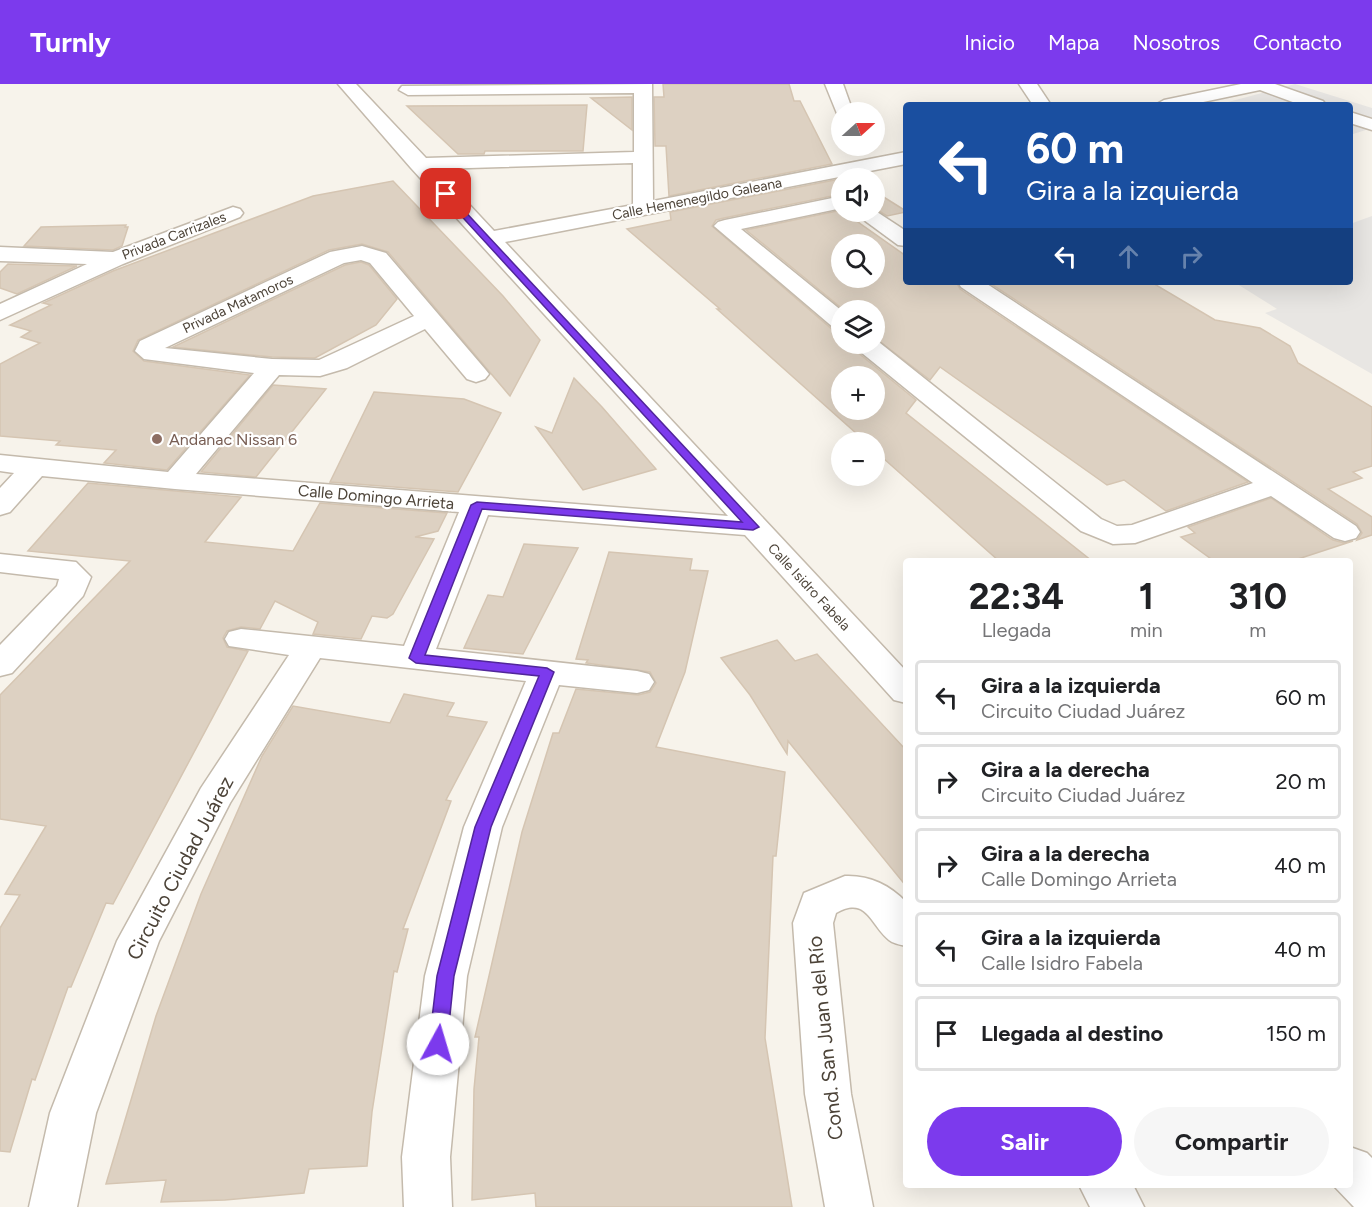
<!DOCTYPE html>
<html lang="es">
<head>
<meta charset="utf-8">
<style>
	:root { --surface:#fff; --page:#f6f6f6; --text:#202124; --muted:#757577; --line:#e0e0e0; --accent:#7c3aed }
	body { margin:0; font-family:Figtree,sans-serif; background:var(--page); color:var(--text); height:100vh; display:flex; flex-direction:column; font-size:22px; white-space:nowrap }
	* { box-sizing:border-box; margin:0 }
	p { font-size:20px; color:var(--muted) }
	.icon { flex:none; width:33px; height:33px; fill:none; stroke:currentColor; stroke-width:2; stroke-linecap:round; stroke-linejoin:round }
	.map { position:relative; flex:1; overflow:hidden }
	.panel { position:absolute; left:903px; top:474px; width:450px; height:630px; display:flex; flex-direction:column; background:var(--surface); border-radius:6px; box-shadow:0 6px 24px #0002 }
	.panel>* { flex:none }
	.top-card { position:absolute; left:903px; top:18px; width:450px; height:183px; border-radius:6px; box-shadow:0 6px 24px #0002; background:#1a4fa0; color:#fff; overflow:hidden }
	.needle { width:39px; rotate:69deg }
	.controls { position:absolute; left:831px; top:18px; display:grid; gap:12px }
	.controls a { display:grid; place-items:center; width:54px; height:54px; border-radius:50%; background:var(--surface); box-shadow:0 6px 24px #0002; font-size:30px }
	.pin { position:absolute; display:grid; place-items:center; width:51px; height:51px; color:#fff; margin:-26px; border-radius:12px; box-shadow:0 3px 9px #0006 }
	.me { position:absolute; width:66px; margin:-33px; rotate:6deg; stroke-linejoin:round; filter:drop-shadow(0 0 4px #0008) }
	.turn { display:flex; align-items:center; gap:21px; height:126px; padding:0 24px; font-size:27px }
	.turn .icon { width:78px; height:78px; stroke-width:2.5 }
	.turn b { display:block; font-size:42px; line-height:51px }
	.lanes { display:flex; align-items:center; height:57px; padding:0 24px; background:#0003; justify-content:center; gap:30px; direction:ltr }
	.lanes .off { opacity:.35 }
	.eta { display:flex; justify-content:space-evenly; align-items:center; height:102px; text-align:center }
	.eta b { font-size:36px; font-weight:700; line-height:42px }
	.cta { display:flex; gap:12px; margin-top:auto; padding:12px 24px }
	.cta a { flex:1; height:69px; border-radius:36px; background:var(--accent); color:#fff; font-size:24px; font-weight:700; line-height:69px; text-align:center }
	.cta a+a { background:var(--page); color:var(--text) }
	ul { padding:0; list-style:none }
	li { display:flex; align-items:center; gap:18px; height:75px; margin:0 12px 9px; padding:0 12px; border:3px solid var(--line); border-radius:6px }
	li div { flex:1 }
	li b { display:block; font-size:22px }
	li em { font-style:normal }
	header { display:flex; align-items:center; gap:36px; box-sizing:border-box; height:84px; padding:0 30px; background:var(--accent); color:#fff }
	header strong { font-size:28px }
	nav { display:flex; gap:33px; margin-inline-start:auto; font-size:21px }
	.map>svg:first-child { display:block }
	.parking { fill:#e8e6e3 }
	.building { fill:#ddd1c2; stroke:#d5c5b2; stroke-width:1.5; fill-rule:evenodd }
	.lines { fill:none; stroke-linecap:round; stroke-linejoin:round }
	.minor-casing { stroke:#c4baac; stroke-width:3 }
	.minor { fill:#fff; fill-rule:evenodd }
	.route { fill:#7c3aed; stroke:#51269a; stroke-width:1.5 }
	.education-dot { fill:#8d6e63; stroke:#fff; stroke-width:2 }
	.labels { text-anchor:middle; dominant-baseline:central; stroke-width:4.5; stroke-linejoin:round; paint-order:stroke }
	.far-street-label { font-size:14px; fill:#4c4338; stroke:#fff }
	.education-label { font-size:16px; fill:#785e54; stroke:#fff; text-anchor:start }
	.street-label { font-size:16px; fill:#4c4338; stroke:#fff }
	.near-street-label { font-size:20px; fill:#4c4338; stroke:#fff }
</style>
</head>
<body>
<header>
<strong>Turnly</strong>
<nav><a>Inicio</a><a>Mapa</a><a>Nosotros</a><a>Contacto</a></nav>
</header>
<div class="map">
<svg width="1372" height="1123" viewBox="0 0 1372 1123">
	<rect width="100%" height="100%" fill="#f7f3eb"/>
	<!-- parking -->
	<g class="parking">
		<path d="M 1295,0 L 1372,24 L 1372,44 L 1350,51 L 1350,21 L 1217,21 Z"/>
		<path d="M 1372,132 L 1372,290 L 1265,229 L 1277,225 L 1234,198 L 1350,198 L 1350,140 Z"/>
	</g>
	<!-- building -->
	<g class="building">
		<path d="M 663,0 L 789,0 L 794,17 L 800,17 L 832,80 L 669,112 L 666,62 L 655,62 L 654,13 L 664,13 Z"/>
		<path d="M 632,13 L 632,46 L 591,14 Z"/>
		<path d="M 587,21 L 583,67 L 485,67 L 484,70 L 458,70 L 407,22 Z"/>
		<path d="M 840,95 L 842,110 L 724,134 L 716,136 L 712,142 L 833,246 L 842,248 L 842,260 L 852,260 L 856,267 L 916,316 L 906,329 L 1092,477 L 999,477 L 874,366 L 874,358 L 866,358 L 717,225 L 720,225 L 627,145 L 671,136 L 670,128 ZM 842,292 L 874,292 L 874,326 L 842,326 Z"/>
		<path d="M 393,97 L 503,212 L 540,256 L 510,312 L 388,168 L 362,160 L 329,166 L 138,256 L 133,267 L 144,277 L 250,291 L 167,386 L 104,379 L 116,366 L 56,361 L 60,357 L 0,352 L 0,280 L 40,259 L 21,253 L 31,247 L 10,241 L 51,221 L 43,219 L 113,187 L 313,112 Z"/>
		<path d="M 874,107 L 906,127 L 906,128 L 887,132 L 874,124 Z"/>
		<path d="M 842,126 L 851,128 L 862,137 L 858,138 L 906,172 L 906,198 L 956,198 L 960,205 L 1248,398 L 1166,427 L 1124,396 L 1107,401 L 940,283 L 930,296 L 874,253 L 874,226 L 844,226 L 746,146 ZM 842,160 L 874,160 L 874,194 L 842,194 Z"/>
		<path d="M 126,141 L 125,143 L 128,143 L 122,162 L 113,166 L 24,162 L 41,143 Z"/>
		<path d="M 361,178 L 369,181 L 397,215 L 376,241 L 315,274 L 272,273 L 173,263 L 345,181 Z"/>
		<path d="M 8,180 L 77,182 L 17,210 L 0,204 L 0,188 Z"/>
		<path d="M 988,198 L 1151,198 L 1215,236 L 1260,244 L 1290,262 L 1298,279 L 1372,323 L 1372,382 L 1353,388 L 1362,394 L 1328,405 L 1372,433 L 1372,451 L 1357,456 L 1362,449 L 1357,440 Z"/>
		<path d="M 574,294 L 602,323 L 656,385 L 583,406 L 536,343 L 552,349 Z"/>
		<path d="M 273,301 L 326,305 L 256,393 L 201,388 Z"/>
		<path d="M 374,308 L 464,315 L 501,329 L 458,408 L 330,398 Z"/>
		<path d="M 88,399 L 241,413 L 205,458 L 293,467 L 320,419 L 447,429 L 438,447 L 415,453 L 434,455 L 393,530 L 387,534 L 372,532 L 361,555 L 313,550 L 318,538 L 275,517 L 260,545 L 241,543 L 227,547 L 223,554 L 227,563 L 248,567 L 113,820 L 106,819 L 71,903 L 68,903 L 35,996 L 32,995 L 10,1068 L 0,1067 L 0,844 L 20,811 L 5,810 L 46,742 L 0,735 L 0,611 L 130,477 L 28,467 Z"/>
		<path d="M 1271,414 L 1333,456 L 1344,459 L 1353,457 L 1292,477 L 1214,477 L 1181,453 L 1195,449 L 1188,443 Z"/>
		<path d="M 524,460 L 578,464 L 523,570 L 464,564 L 488,511 L 503,513 Z"/>
		<path d="M 609,468 L 692,475 L 690,486 L 708,487 L 685,588 L 656,663 L 785,688 L 776,772 L 773,772 L 765,954 L 792,1123 L 536,1123 L 535,1109 L 472,1116 L 474,1005 L 479,953 L 475,953 L 522,748 L 553,649 L 559,649 L 576,605 L 638,611 L 650,608 L 656,599 L 650,588 L 586,579 L 588,576 L 576,575 Z"/>
		<path d="M 777,556 L 795,577 L 817,570 L 906,666 L 906,802 L 788,657 L 787,670 L 750,611 L 721,574 Z"/>
		<path d="M 404,610 L 454,619 L 447,632 L 487,638 L 446,716 L 451,717 L 403,845 L 408,845 L 397,888 L 394,887 L 372,1028 L 367,1082 L 309,1085 L 304,1109 L 225,1116 L 161,1118 L 166,1096 L 106,1100 L 156,932 L 201,810 L 262,672 L 293,622 L 390,639 Z"/>
	</g>
	<g class="lines">
		<defs>
			<g id="minor">
				<path d="M 338,0 L 356,0 L 426,74 L 634,68 L 634,9 L 408,11 L 399,6 L 402,2 L 652,0 L 653,117 L 906,68 L 906,80 L 505,158 L 906,587 L 906,619 L 894,616 L 745,451 L 488,431 L 436,565 L 637,587 L 649,590 L 654,598 L 649,606 L 637,609 L 559,601 L 502,743 L 467,892 L 450,1073 L 452,1123 L 404,1123 L 402,1073 L 425,892 L 464,743 L 526,597 L 320,574 L 230,719 L 159,857 L 96,1029 L 77,1123 L 29,1123 L 50,1029 L 117,857 L 201,704 L 289,571 L 229,562 L 225,555 L 229,548 L 241,545 L 404,562 L 459,428 L 175,405 L 42,392 L 10,428 L 0,431 L 0,404 L 14,389 L 0,387 L 0,371 L 168,388 L 254,289 L 144,275 L 135,267 L 140,257 L 330,168 L 362,162 L 386,169 L 485,285 L 489,290 L 485,295 L 476,298 L 467,295 L 425,245 L 347,284 L 320,292 L 279,291 L 196,390 L 728,432 L 411,84 ZM 633,79 L 633,121 L 494,147 L 436,85 ZM 361,176 L 370,179 L 414,232 L 319,276 L 272,275 L 165,264 L 344,179 Z"/>
				<path d="M 825,0 L 843,0 L 853,28 L 842,28 L 842,33 L 838,32 Z"/>
				<path d="M 1019,0 L 1037,0 L 1051,21 L 1033,21 Z"/>
				<path d="M 1241,0 L 1275,0 L 1323,17 L 1326,21 L 1301,21 L 1260,6 L 1189,21 L 1155,21 L 1164,16 Z"/>
				<path d="M 1350,28 L 1372,35 L 1372,46 L 1350,39 Z"/>
				<path d="M 842,112 L 842,124 L 741,145 L 842,227 L 842,246 L 834,244 L 714,142 L 718,138 L 725,136 Z"/>
				<path d="M 233,123 L 240,125 L 243,129 L 240,133 L 123,180 L 0,236 L 0,220 L 87,180 L 0,177 L 0,163 L 113,168 Z"/>
				<path d="M 874,126 L 906,147 L 906,162 L 898,161 L 853,128 Z"/>
				<path d="M 958,198 L 984,198 L 1356,442 L 1360,448 L 1356,454 L 1345,457 L 1334,454 L 1271,412 L 1135,459 L 1113,460 L 1081,447 L 857,265 L 854,260 L 874,260 L 875,255 L 1101,435 L 1117,442 L 1132,441 L 1253,399 L 961,203 Z"/>
				<path d="M 0,470 L 76,478 L 91,493 L 83,512 L 12,589 L 0,592 L 0,561 L 57,502 L 59,495 L 0,488 Z"/>
				<path d="M 845,792 C 869,791 890,801 906,818 L 906,862 C 902,861 896,860 892,858 C 871,845 869,810 836,829 L 833,839 L 851,1010 L 873,1123 L 825,1123 L 805,1010 L 793,839 L 804,809 Z"/>
				<path d="M 1350,1063 L 1367,1069 L 1372,1074 L 1372,1123 L 1354,1123 L 1333,1101 L 1350,1101 Z"/>
				<path d="M 1079,1101 L 1133,1101 L 1144,1123 L 1090,1123 Z"/>
			</g>
		</defs>
		<!-- minor casing -->
		<use href="#minor" class="minor-casing"/>
		<!-- minor -->
		<use href="#minor" class="minor"/>
	</g>
	<!-- route -->
	<path class="route" d="M 446,107 L 759,443 L 753,446 L 482,425 L 425,571 L 547,584 L 554,588 L 491,743 L 454,892 L 447,960 L 445,965 L 438,968 L 432,965 L 429,960 L 437,892 L 475,743 L 539,592 L 416,579 L 409,574 L 471,421 L 477,418 L 742,438 L 443,112 Z"/>
	<!-- markers -->
	<circle class="education-dot" cx="157" cy="355" r="6"/>
	<g class="labels">
		<!-- far-street labels -->
		<g class="far-street-label">
			<text transform="translate(697 115) rotate(-11)">Calle Hemenegildo Galeana</text>
			<text transform="translate(174 152) rotate(-21)">Privada Carrizales</text>
			<text transform="translate(238 220) rotate(-25)">Privada Matamoros</text>
			<text transform="translate(809 503) rotate(47)">Calle Isidro Fabela</text>
		</g>
		<!-- education labels -->
		<g class="education-label">
			<text x="169" y="355">Andanac Nissan 6</text>
		</g>
		<!-- street labels -->
		<g class="street-label">
			<text transform="translate(376 413) rotate(5)">Calle Domingo Arrieta</text>
		</g>
		<!-- near-street labels -->
		<g class="near-street-label">
			<text transform="translate(180 784) rotate(-62)">Circuito Ciudad Juárez</text>
			<text transform="translate(825 954) rotate(-96)">Cond. San Juan del Río</text>
		</g>
	</g>
</svg>
<div class="controls">
<a><svg class="needle" viewBox="-14 -14 28 28"><path d="M0-13l5 13h-10z" fill="#e53935"/><path d="M0 13l5-13h-10z" fill="#757577"/></svg></a>
<a><svg class="icon" aria-label="sound" viewBox="0 0 24 24"><path d="M4 9h4l5-4v14l-5-4H4zM17 9q2 3 0 6"/></svg></a>
<a><svg class="icon" aria-label="search" viewBox="0 0 24 24"><circle cx="10" cy="10" r="6"/><path d="M15 15l6 6"/></svg></a>
<a><svg class="icon" aria-label="layers" viewBox="0 0 24 24"><path d="M12 4l9 5-9 5-9-5zM3 14l9 5 9-5"/></svg></a>
<a>+</a>
<a>−</a>
</div>
<div class="pin" style="left:446px;top:110px;background:#d93025"><svg class="icon" aria-label="arrive" viewBox="0 0 24 24"><path d="M6 21V4h12l-3 4 3 4H6"/></svg></div>
<svg class="me" style="left:438px;top:960px" viewBox="-20 -20 40 40"><circle r="19" fill="#fff"/><path d="M0-13L10 11 0 6-10 11z" fill="#7c3aed"/></svg>
<div class="top-card">
<div class="turn"><svg class="icon" aria-label="left" viewBox="0 0 24 24"><path d="M17 20v-9H6M10 6l-5 5 5 5"/></svg><div><b>60 m</b>Gira a la izquierda</div></div>
<div class="lanes"><svg class="icon" aria-label="left" viewBox="0 0 24 24"><path d="M17 20v-9H6M10 6l-5 5 5 5"/></svg><svg class="icon off" aria-label="ahead" viewBox="0 0 24 24"><path d="M12 20V5M6 11l6-6 6 6"/></svg><svg class="icon off" aria-label="right" viewBox="0 0 24 24"><path d="M7 20v-9h11M14 6l5 5-5 5"/></svg></div>
</div>
<section class="panel">
<div class="eta">
<div><b>22:34</b><p>Llegada</p></div>
<div><b>1</b><p>min</p></div>
<div><b>310</b><p>m</p></div>
</div>
<ul>
<li><svg class="icon" aria-label="left" viewBox="0 0 24 24"><path d="M17 20v-9H6M10 6l-5 5 5 5"/></svg><div><b>Gira a la izquierda</b><p>Circuito Ciudad Juárez</p></div><em>60 m</em></li>
<li><svg class="icon" aria-label="right" viewBox="0 0 24 24"><path d="M7 20v-9h11M14 6l5 5-5 5"/></svg><div><b>Gira a la derecha</b><p>Circuito Ciudad Juárez</p></div><em>20 m</em></li>
<li><svg class="icon" aria-label="right" viewBox="0 0 24 24"><path d="M7 20v-9h11M14 6l5 5-5 5"/></svg><div><b>Gira a la derecha</b><p>Calle Domingo Arrieta</p></div><em>40 m</em></li>
<li><svg class="icon" aria-label="left" viewBox="0 0 24 24"><path d="M17 20v-9H6M10 6l-5 5 5 5"/></svg><div><b>Gira a la izquierda</b><p>Calle Isidro Fabela</p></div><em>40 m</em></li>
<li><svg class="icon" aria-label="arrive" viewBox="0 0 24 24"><path d="M6 21V4h12l-3 4 3 4H6"/></svg><div><b>Llegada al destino</b></div><em>150 m</em></li>
</ul>
<div class="cta"><a>Salir</a><a>Compartir</a></div>
</section>
</div>
</body>
</html>
